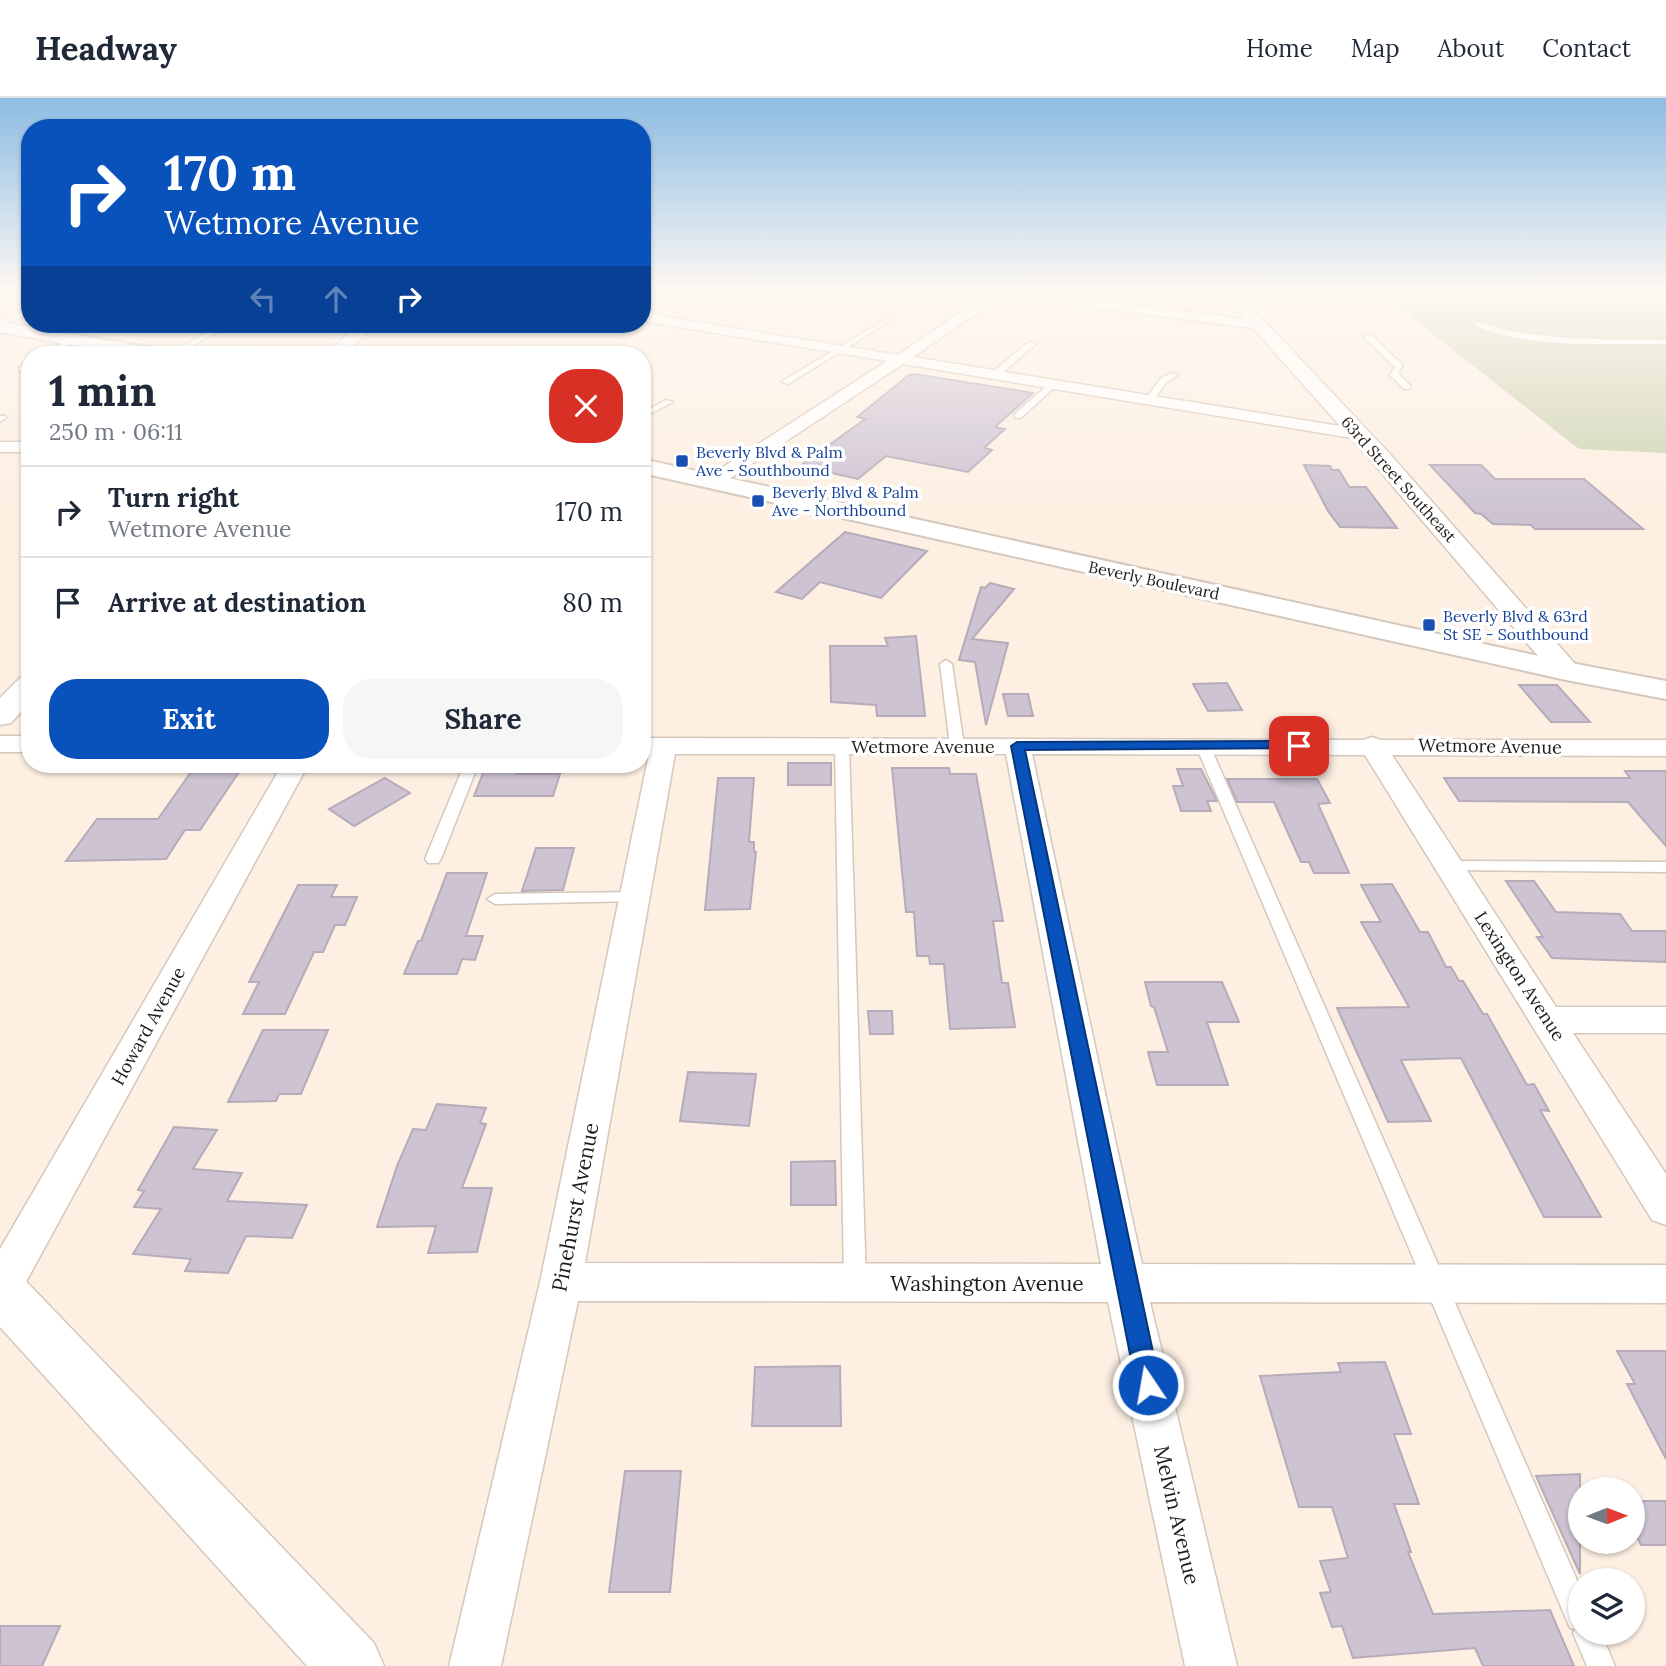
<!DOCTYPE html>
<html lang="en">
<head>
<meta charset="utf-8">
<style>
	:root { --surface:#fff; --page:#f6f6f7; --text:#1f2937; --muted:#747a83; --line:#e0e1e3; --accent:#0951bb }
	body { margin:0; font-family:Lora,serif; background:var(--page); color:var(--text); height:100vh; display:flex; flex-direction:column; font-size:26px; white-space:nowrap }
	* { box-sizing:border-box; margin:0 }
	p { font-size:23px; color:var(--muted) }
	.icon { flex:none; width:38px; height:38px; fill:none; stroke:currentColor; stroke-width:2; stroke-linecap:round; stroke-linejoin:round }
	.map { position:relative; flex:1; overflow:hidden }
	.details { position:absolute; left:21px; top:248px; width:630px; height:427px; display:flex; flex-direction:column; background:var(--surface); border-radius:28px; box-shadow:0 2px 5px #0004 }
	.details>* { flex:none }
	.guide { position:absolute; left:21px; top:21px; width:630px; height:214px; border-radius:28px; box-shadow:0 2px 5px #0004; background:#0951bb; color:#fff; overflow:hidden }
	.needle { width:46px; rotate:89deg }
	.controls { position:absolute; left:1568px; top:1379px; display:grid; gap:14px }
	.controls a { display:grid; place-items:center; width:77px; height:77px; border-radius:50%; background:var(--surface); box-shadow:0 2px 5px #0004; font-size:35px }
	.pin { position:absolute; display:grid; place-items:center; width:60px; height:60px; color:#fff; margin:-30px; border-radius:14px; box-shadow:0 4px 10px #0006 }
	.me { position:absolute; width:77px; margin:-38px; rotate:348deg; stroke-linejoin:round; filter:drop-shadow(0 0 5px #0008) }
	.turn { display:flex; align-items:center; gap:24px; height:147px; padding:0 28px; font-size:32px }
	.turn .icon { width:91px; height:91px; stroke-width:2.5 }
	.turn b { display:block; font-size:49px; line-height:60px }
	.lanes { display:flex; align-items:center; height:66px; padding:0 28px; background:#0003; justify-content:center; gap:35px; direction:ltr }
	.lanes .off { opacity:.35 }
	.round { display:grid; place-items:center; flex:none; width:74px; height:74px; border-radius:28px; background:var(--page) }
	.head { display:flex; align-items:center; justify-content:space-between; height:119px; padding:0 28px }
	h1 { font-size:42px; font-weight:700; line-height:52px }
	.action { display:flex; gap:14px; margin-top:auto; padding:14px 28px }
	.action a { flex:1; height:80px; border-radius:28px; background:var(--accent); color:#fff; font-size:28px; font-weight:700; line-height:80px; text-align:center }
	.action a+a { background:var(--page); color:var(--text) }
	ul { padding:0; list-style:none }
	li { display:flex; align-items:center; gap:21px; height:91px; padding:0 28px; border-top:2px solid var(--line) }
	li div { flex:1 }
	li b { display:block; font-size:26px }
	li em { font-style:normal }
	header { display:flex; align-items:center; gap:42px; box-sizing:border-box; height:98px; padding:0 35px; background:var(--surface); border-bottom:2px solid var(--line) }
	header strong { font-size:33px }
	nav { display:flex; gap:38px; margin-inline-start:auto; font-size:24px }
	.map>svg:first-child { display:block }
	.industrial { fill:#efe1ce }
	.green { fill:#cdd3b2 }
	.building { fill:#cdc3d2; stroke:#b5abb9; stroke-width:2 }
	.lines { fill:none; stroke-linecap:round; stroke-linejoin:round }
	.service-casing { stroke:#d5c7bb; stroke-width:3 }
	.minor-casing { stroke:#d5c7bb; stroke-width:3 }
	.tertiary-casing { stroke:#d5c7bb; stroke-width:3 }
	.secondary-casing { stroke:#d5c7bb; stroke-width:4 }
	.service { fill:#fff; fill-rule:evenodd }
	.minor { fill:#fff; fill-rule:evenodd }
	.tertiary { fill:#fff; fill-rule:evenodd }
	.secondary { fill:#fff; fill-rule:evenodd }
	.route { fill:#0951bb; stroke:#06357a; stroke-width:2 }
	.transit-dot { fill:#1a4fb4; stroke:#fff; stroke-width:2.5 }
	.labels { text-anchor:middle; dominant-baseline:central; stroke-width:7; stroke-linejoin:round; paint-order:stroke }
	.far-transit-label { font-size:16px; fill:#164399; stroke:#fff; text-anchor:start }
	.far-street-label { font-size:16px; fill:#201b16; stroke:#fff }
	.street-label { font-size:18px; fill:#201b16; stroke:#fff }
	.near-street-label { font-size:21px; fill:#201b16; stroke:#fff }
</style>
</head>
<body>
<header>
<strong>Headway</strong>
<nav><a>Home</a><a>Map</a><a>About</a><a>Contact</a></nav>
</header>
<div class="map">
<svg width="1666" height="1568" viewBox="0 0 1666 1568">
	<rect width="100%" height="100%" fill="#fdefe2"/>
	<!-- industrial -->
	<path class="industrial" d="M 1378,193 L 1666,193 L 1666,206 L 1396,207 Z"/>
	<!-- green -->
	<path class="green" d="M 1666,206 L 1666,355 L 1579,351 L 1396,207 Z"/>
	<!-- building -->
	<g class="building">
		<path d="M 914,276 L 1033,295 L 995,329 L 1005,331 L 984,350 L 992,352 L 968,374 L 886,358 L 858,381 L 800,368 L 865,321 L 857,319 L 909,277 Z"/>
		<path d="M 1304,367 L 1330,368 L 1332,372 L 1339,372 L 1349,389 L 1366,389 L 1397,430 L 1340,429 L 1328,413 Z"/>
		<path d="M 1430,367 L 1481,367 L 1495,381 L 1584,381 L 1643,431 L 1535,431 L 1531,427 L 1493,426 L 1481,416 L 1475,415 Z"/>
		<path d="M 845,434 L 927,453 L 881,500 L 820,484 L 802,501 L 776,494 Z"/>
		<path d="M 990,485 L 1014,491 L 972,541 L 1008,545 L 986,627 L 975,564 L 959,562 L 981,489 L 985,490 Z"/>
		<path d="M 916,538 L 925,618 L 877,618 L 876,607 L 831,604 L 830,548 L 888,548 L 885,540 Z"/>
		<path d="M 1227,585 L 1242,612 L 1208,613 L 1193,586 Z"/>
		<path d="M 1519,587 L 1557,587 L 1590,624 L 1551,624 Z"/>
		<path d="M 1003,596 L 1028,596 L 1033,618 L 1008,618 Z"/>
		<rect x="788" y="665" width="43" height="22"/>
		<path d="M 892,670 L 949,670 L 950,676 L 976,676 L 1003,823 L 993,823 L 1002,885 L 1008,885 L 1015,929 L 950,931 L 944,866 L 930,866 L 929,858 L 917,858 L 914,814 L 906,814 Z"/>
		<path d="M 1177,671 L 1201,671 L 1217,703 L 1207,703 L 1211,713 L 1181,713 L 1173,688 L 1183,688 Z"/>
		<path d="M 484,673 L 517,673 L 516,676 L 560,676 L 553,698 L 474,698 Z"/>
		<path d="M 1625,673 L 1666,673 L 1666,748 L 1628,704 L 1459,703 L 1444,680 L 1630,680 Z"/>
		<path d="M 191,674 L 239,674 L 200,732 L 185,732 L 166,761 L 66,763 L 97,721 L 158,721 Z"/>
		<path d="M 385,680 L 410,695 L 354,728 L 329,711 Z"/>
		<path d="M 718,680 L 754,680 L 749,744 L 754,744 L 754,754 L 756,754 L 750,811 L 705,812 Z"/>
		<path d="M 1227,681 L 1317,681 L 1330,705 L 1318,706 L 1349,775 L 1314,775 L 1309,764 L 1301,764 L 1274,704 L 1237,704 Z"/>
		<path d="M 536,750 L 574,750 L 563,792 L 522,793 Z"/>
		<path d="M 447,775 L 487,775 L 466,838 L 483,838 L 475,862 L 462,861 L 457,876 L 404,876 L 418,843 L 421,843 Z"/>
		<path d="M 1506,783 L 1534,783 L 1556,814 L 1620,816 L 1632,833 L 1666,833 L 1666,864 L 1552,860 L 1537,839 L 1543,839 Z"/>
		<path d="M 1392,786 L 1420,834 L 1428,834 L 1446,869 L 1451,869 L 1459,883 L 1463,883 L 1483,916 L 1487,916 L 1527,987 L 1534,986 L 1549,1013 L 1540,1012 L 1601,1119 L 1544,1119 L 1461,960 L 1401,962 L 1431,1023 L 1388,1024 L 1337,910 L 1409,909 L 1361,824 L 1381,824 L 1361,787 Z"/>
		<path d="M 298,787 L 337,787 L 331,799 L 357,799 L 345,827 L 335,827 L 323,854 L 314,854 L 285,916 L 243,916 L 259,884 L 249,884 Z"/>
		<path d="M 1145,884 L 1222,884 L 1239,924 L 1207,924 L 1228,987 L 1157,987 L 1148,954 L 1168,954 L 1154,909 L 1151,908 Z"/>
		<path d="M 868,913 L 892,913 L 893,936 L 870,936 Z"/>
		<path d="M 263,932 L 328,932 L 301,996 L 279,996 L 276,1003 L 228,1004 Z"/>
		<path d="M 688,974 L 756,976 L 749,1028 L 680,1023 Z"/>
		<path d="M 437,1006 L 486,1010 L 480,1025 L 486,1026 L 462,1090 L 492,1090 L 477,1154 L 428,1155 L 436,1128 L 377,1129 L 397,1068 L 413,1031 L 426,1032 Z"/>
		<path d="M 174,1029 L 217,1032 L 193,1071 L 242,1075 L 227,1103 L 307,1107 L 292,1140 L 246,1138 L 228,1175 L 185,1173 L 191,1161 L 133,1156 L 161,1111 L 134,1109 L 144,1093 L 138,1092 Z"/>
		<path d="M 835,1063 L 836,1107 L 791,1107 L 791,1064 Z"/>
		<path d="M 1617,1253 L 1666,1253 L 1666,1361 L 1627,1286 L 1635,1286 Z"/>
		<path d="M 1385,1264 L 1411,1336 L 1394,1336 L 1419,1406 L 1394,1406 L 1411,1454 L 1408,1454 L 1433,1516 L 1550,1512 L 1574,1568 L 1483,1568 L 1475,1550 L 1353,1560 L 1342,1528 L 1332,1529 L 1320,1495 L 1331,1494 L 1320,1463 L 1348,1460 L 1332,1409 L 1299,1409 L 1260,1278 L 1341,1274 L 1338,1265 Z"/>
		<path d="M 840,1268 L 841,1328 L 752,1328 L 755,1269 Z"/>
		<path d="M 625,1373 L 681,1373 L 670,1494 L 609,1494 Z"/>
		<path d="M 1580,1376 L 1580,1476 L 1536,1378 Z"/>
		<path d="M 1633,1403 L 1666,1403 L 1666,1447 L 1641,1447 L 1633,1431 Z"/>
		<path d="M 0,1528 L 60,1528 L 42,1568 L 0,1568 Z"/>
	</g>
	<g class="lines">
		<defs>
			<g id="service">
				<path d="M 30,212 L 30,216 L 0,227 L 0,223 Z"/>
				<path d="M 893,217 L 895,220 L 788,286 L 781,284 Z"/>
				<path d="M 1478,224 C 1539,244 1603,241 1666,242 L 1666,246 C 1604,245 1534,252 1475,228 Z"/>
				<path d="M 209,226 L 258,226 L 262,228 L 223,231 L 176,257 L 167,257 L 215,230 L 209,229 Z"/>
				<path d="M 1365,237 L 1371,237 L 1403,267 L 1398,275 L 1410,287 L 1410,291 L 1404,291 L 1390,277 L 1395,269 L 1365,241 Z"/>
				<path d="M 74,239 L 81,241 L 49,257 L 39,257 Z"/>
				<path d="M 1029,244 L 1036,246 L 997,279 L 991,279 L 991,275 Z"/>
				<path d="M 30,264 L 30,270 L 19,273 L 19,269 Z"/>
				<path d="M 1171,275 L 1178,277 L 1167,284 L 1151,305 L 1145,305 L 1144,303 L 1161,280 Z"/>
				<path d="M 1050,285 L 1057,287 L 1021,320 L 1015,320 L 1015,316 Z"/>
				<path d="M 666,302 L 673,304 L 642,320 L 642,315 Z"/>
				<path d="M 0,318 L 5,318 L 6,320 L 0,324 Z"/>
				<path d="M 946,562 L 952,566 L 964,648 L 957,652 L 950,648 L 940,566 Z"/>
				<path d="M 842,644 L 849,648 L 866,1184 L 863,1191 L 855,1194 L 847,1191 L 844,1184 L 835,648 Z"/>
				<path d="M 1203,644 L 1210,648 L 1580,1489 L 1580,1535 L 1601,1535 L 1615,1568 L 1587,1568 L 1573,1535 L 1575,1531 L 1570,1530 L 1196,648 Z"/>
				<path d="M 464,667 L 478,667 L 441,761 L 438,765 L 428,765 L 425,761 Z"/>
				<path d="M 1450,763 L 1666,764 L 1666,774 L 1445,772 L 1442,768 L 1445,764 Z"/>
				<path d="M 634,794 L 642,799 L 640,803 L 495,806 L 487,801 L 495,796 Z"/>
			</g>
			<g id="minor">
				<path d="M 986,193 L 1021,193 L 1261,223 L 1268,227 L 1261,231 L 1001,198 L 913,259 L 1358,331 L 1366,336 L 1358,341 L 903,266 L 718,388 L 706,388 L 703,384 L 706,380 L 887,263 L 642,223 L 642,215 L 898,257 L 988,196 Z"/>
				<path d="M 1237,198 L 1377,198 L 1383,202 L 1377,206 L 1233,205 L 1231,202 Z"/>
				<rect x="0" y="344" width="30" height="10"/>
				<rect x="0" y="638" width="30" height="16"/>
				<path d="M 1372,639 L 1381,642 L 1666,642 L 1666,658 L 1392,657 L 1556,909 L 1666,909 L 1666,935 L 1573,935 L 1666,1076 L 1666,1127 L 1652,1122 L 1365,657 L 1032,656 L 1142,1166 L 1666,1167 L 1666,1205 L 1150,1204 L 1237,1568 L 1185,1568 L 1108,1204 L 578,1203 L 501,1568 L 449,1568 L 540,1184 L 649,656 L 642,656 L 642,640 L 1363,642 ZM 675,656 L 1006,656 L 1101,1166 L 585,1165 Z"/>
				<path d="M 282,667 L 308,667 L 15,1204 L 0,1210 L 0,1151 Z"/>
			</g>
			<g id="tertiary">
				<path d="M 1220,193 L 1236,193 L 1389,355 L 1576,567 L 1581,573 L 1576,579 L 1566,582 L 1556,579 L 1373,365 Z"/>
				<path d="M 357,226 L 374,226 L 346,257 L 327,257 Z"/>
				<path d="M 30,577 L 30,604 L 11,625 L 0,627 L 0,600 L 20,580 Z"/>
				<path d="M 0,1168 L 18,1175 L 374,1545 L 384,1568 L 307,1568 L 0,1229 Z"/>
			</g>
			<g id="secondary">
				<path d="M 0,224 L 159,251 L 168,257 L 129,257 L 0,234 Z"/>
				<path d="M 642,361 L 1566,564 L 1666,583 L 1666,601 L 1566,582 L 642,375 Z"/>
			</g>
		</defs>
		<!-- service casing -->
		<use href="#service" class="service-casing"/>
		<!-- minor casing -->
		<use href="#minor" class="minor-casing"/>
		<!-- tertiary casing -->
		<use href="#tertiary" class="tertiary-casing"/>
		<!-- secondary casing -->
		<use href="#secondary" class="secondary-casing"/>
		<!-- service -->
		<use href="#service" class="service"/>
		<!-- minor -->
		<use href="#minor" class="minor"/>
		<!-- tertiary -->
		<use href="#tertiary" class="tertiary"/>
		<!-- secondary -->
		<use href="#secondary" class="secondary"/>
	</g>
	<!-- sky -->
	<linearGradient id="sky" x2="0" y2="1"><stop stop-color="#8dbce3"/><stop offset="0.47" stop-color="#fef8f2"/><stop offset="1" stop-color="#fef8f2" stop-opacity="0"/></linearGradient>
	<rect width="1666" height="412" fill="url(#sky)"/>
	<!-- route -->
	<path class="route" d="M 1299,643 L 1304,645 L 1304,650 L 1025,652 L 1160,1287 L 1156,1296 L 1148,1299 L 1140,1296 L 1136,1287 L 1011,648 L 1017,644 Z"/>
	<!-- markers -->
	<g class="transit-dot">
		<rect x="675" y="356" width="14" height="14" rx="3.5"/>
		<rect x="751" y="396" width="14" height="14" rx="3.5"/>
		<rect x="1422" y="520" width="14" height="14" rx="3.5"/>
	</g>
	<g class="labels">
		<!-- far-transit labels -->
		<g class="far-transit-label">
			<text x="696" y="354">Beverly Blvd &amp; Palm<tspan x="696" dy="18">Ave - Southbound</tspan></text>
			<text x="772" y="394">Beverly Blvd &amp; Palm<tspan x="772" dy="18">Ave - Northbound</tspan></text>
			<text x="1443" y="518">Beverly Blvd &amp; 63rd<tspan x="1443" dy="18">St SE - Southbound</tspan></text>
		</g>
		<!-- far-street labels -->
		<g class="far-street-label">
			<text transform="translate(1399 381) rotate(48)">63rd Street Southeast</text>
			<text transform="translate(1154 482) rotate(12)">Beverly Boulevard</text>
		</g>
		<!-- street labels -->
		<g class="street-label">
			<text x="923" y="648">Wetmore Avenue</text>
			<text transform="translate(1490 648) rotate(1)">Wetmore Avenue</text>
			<text transform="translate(1520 878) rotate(57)">Lexington Avenue</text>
			<text transform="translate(148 928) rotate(-61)">Howard Avenue</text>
		</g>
		<!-- near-street labels -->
		<g class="near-street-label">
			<text transform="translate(575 1109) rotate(-79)">Pinehurst Avenue</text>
			<text x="987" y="1185">Washington Avenue</text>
			<text transform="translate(1177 1417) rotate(77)">Melvin Avenue</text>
		</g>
	</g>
</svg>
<div class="controls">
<a><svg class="needle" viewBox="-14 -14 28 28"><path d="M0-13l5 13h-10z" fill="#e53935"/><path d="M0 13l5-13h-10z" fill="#747a83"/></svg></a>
<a><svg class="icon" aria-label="layers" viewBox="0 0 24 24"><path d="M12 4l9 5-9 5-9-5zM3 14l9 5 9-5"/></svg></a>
</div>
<div class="pin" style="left:1299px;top:648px;background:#d93025"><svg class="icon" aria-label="arrive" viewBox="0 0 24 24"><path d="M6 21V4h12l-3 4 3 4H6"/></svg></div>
<svg class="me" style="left:1148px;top:1287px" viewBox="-20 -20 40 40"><circle r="17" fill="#0951bb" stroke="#fff" stroke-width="3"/><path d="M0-11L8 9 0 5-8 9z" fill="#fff"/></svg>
<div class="guide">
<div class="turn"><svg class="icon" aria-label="right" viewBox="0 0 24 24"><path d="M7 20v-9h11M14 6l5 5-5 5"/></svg><div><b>170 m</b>Wetmore Avenue</div></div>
<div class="lanes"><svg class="icon off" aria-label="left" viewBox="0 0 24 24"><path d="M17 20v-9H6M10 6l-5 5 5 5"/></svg><svg class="icon off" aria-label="ahead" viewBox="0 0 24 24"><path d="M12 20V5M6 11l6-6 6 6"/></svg><svg class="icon" aria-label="right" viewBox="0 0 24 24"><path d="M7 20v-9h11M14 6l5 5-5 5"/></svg></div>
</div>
<section class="details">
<div class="head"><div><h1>1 min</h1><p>250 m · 06:11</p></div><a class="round" style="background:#d93025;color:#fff"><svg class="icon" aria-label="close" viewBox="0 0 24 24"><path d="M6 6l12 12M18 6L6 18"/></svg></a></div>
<ul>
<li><svg class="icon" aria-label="right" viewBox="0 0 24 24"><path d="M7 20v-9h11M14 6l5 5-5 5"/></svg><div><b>Turn right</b><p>Wetmore Avenue</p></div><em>170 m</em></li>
<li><svg class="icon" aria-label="arrive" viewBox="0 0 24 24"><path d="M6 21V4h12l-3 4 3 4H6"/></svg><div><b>Arrive at destination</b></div><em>80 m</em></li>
</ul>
<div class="action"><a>Exit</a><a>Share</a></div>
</section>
</div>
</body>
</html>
